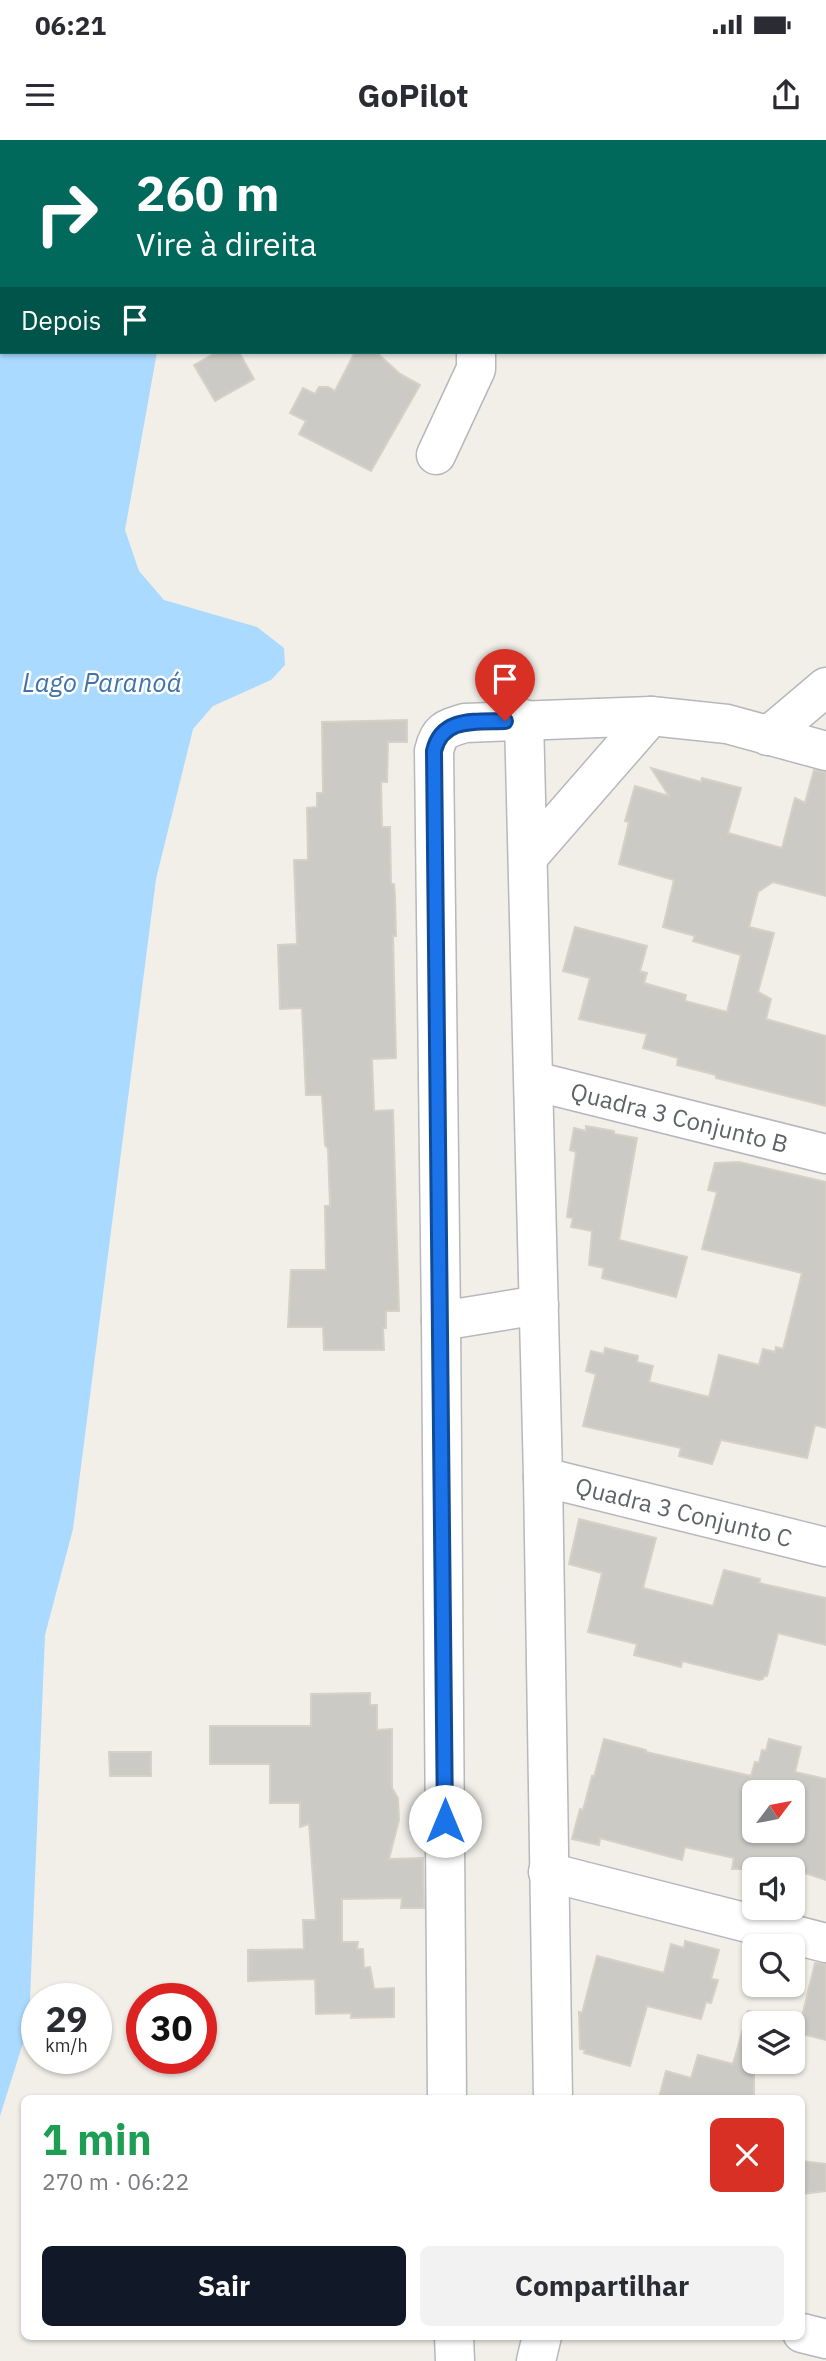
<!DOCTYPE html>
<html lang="pt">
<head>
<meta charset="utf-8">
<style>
	:root { --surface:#fff; --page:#f2f2f3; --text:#2b2b33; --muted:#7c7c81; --accent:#111827 }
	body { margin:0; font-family:"IBM Plex Sans",sans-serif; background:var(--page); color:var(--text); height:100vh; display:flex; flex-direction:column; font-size:26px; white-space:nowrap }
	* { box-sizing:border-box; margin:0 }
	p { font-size:23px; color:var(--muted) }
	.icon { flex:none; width:38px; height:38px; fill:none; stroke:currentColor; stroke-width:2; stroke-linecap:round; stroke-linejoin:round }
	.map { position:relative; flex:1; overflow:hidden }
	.side { position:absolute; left:21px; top:1955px; width:784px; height:245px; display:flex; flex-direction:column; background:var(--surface); border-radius:10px; box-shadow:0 2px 5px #0004 }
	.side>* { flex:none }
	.hud { position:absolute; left:0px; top:0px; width:826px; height:214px; box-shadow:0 2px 5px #0004; background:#00695c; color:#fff; overflow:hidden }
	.needle { width:46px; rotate:58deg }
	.tools { position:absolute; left:742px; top:1640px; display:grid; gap:14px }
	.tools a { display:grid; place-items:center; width:63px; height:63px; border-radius:10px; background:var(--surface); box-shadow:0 2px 5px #0004; font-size:35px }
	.speed { position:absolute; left:21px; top:1843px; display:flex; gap:14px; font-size:35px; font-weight:700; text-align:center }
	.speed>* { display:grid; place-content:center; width:91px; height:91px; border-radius:50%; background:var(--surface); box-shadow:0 2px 5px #0004; line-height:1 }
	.speed small { font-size:18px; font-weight:400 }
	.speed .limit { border:10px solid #d22; background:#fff; color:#111 }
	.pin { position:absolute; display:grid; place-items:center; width:60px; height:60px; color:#fff; margin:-72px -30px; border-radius:50% 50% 50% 0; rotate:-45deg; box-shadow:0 0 7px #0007 }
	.pin .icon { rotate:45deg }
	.me { position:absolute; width:77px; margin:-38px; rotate:0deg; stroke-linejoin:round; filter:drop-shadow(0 0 5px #0008) }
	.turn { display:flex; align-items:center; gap:24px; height:147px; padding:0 21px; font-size:32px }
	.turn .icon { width:91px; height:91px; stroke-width:2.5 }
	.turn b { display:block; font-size:49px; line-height:60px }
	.then { display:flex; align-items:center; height:66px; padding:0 21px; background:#0003; gap:14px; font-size:26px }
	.round { display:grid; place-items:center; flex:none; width:74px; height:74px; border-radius:10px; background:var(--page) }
	.headline { display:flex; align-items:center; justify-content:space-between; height:119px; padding:0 21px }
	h1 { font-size:42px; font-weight:700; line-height:52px; color:#1e9e55 }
	.primary-button { display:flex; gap:14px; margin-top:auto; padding:14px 21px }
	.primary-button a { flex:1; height:80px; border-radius:10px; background:var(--accent); color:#fff; font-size:28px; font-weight:700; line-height:80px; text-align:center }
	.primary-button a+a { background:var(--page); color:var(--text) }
	.status { display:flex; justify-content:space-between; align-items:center; height:49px; padding:0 35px; background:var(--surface); direction:ltr }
	.status svg { height:19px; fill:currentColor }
	header { display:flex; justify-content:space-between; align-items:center; height:91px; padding:0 21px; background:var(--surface); font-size:32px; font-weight:700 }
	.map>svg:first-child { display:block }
	.water { fill:#aadaff }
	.building { fill:#cccac5; stroke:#d6d1c6; stroke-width:2; fill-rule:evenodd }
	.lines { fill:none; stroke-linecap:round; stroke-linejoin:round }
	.minor-casing { stroke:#b5b8bc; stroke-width:41 }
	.minor { stroke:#fff; stroke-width:38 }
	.route-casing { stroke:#114b97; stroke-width:18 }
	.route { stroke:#1a73e8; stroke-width:12 }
	.labels { text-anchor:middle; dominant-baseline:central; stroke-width:5; stroke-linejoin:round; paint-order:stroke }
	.street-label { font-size:24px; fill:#5f6368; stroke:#fff }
	.water-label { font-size:26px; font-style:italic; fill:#4174aa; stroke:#fff }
</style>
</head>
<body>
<div class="status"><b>06:21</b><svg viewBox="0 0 49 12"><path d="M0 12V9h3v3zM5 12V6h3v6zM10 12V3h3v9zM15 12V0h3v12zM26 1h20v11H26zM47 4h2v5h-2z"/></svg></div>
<header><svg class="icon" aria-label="menu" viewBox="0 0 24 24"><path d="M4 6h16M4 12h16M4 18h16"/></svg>GoPilot<svg class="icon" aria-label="share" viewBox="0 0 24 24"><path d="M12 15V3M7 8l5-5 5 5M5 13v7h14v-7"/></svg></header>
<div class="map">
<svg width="826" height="2221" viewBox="0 0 826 2221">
	<rect width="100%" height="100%" fill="#f1efe8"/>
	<!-- water -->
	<path class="water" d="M 0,0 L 3,2 L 2,212 L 157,212 L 125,390 L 139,431 L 164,460 L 257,487 L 284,508 L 285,525 L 271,540 L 213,566 L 193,589 L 156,739 L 73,1389 L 45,1495 L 29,1884 L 0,1976 Z"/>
	<!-- building -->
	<g class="building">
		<path d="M 217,212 L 239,212 L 254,239 L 215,261 L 194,225 Z"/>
		<path d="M 355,212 L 376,212 L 400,234 L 420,245 L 371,331 L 299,294 L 306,281 L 290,273 L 303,248 L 315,254 L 319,247 L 328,247 L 335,251 Z"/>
		<path d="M 407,580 L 407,602 L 388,602 L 387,642 L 381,642 L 382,687 L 390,687 L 391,744 L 394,744 L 395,756 L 396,796 L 393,796 L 396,918 L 372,919 L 374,971 L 393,970 L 399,1171 L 386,1171 L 386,1188 L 383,1188 L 384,1210 L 324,1210 L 323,1187 L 288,1187 L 291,1130 L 326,1130 L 325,1066 L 330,1066 L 328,1009 L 325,1005 L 322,955 L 306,955 L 302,868 L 280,869 L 278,805 L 297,804 L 294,720 L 308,720 L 307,668 L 317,667 L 317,653 L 323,653 L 322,582 Z"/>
		<path d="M 651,628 L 701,642 L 702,638 L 741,648 L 728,693 L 782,708 L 795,658 L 805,663 L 814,630 L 826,632 L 826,756 L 773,742 L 758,752 L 749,787 L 774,793 L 758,852 L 771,859 L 766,879 L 826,896 L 826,966 L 716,938 L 716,935 L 677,925 L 678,918 L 643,908 L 647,894 L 579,879 L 590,838 L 563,831 L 575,787 L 647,806 L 640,831 L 647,833 L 644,843 L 686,855 L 685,861 L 727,872 L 741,815 L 693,801 L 695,796 L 663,787 L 674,740 L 619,724 L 629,682 L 625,681 L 635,646 L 669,656 Z"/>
		<path d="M 586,986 L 614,991 L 614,994 L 637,998 L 619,1100 L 687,1117 L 676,1157 L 602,1138 L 604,1128 L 589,1125 L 592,1091 L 571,1087 L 573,1078 L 567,1077 L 576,1012 L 570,1010 L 574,988 L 586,991 Z"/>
		<path d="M 739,1022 L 826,1042 L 826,1288 L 815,1285 L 807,1318 L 721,1300 L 712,1324 L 679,1316 L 681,1308 L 583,1286 L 596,1234 L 586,1231 L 591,1211 L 604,1214 L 605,1208 L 638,1216 L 637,1222 L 653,1226 L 649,1242 L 709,1257 L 719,1215 L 759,1225 L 763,1209 L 775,1212 L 776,1207 L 783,1209 L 802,1133 L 702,1109 L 717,1052 L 708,1050 L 715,1023 Z"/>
		<path d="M 579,1379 L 656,1398 L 643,1448 L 713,1466 L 724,1430 L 760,1439 L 759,1443 L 826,1458 L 826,1505 L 778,1493 L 767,1536 L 764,1536 L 763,1539 L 759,1540 L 682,1521 L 681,1527 L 634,1515 L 637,1504 L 588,1492 L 602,1433 L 569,1424 Z"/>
		<path d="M 370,1553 L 370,1565 L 377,1565 L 377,1590 L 392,1589 L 392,1648 L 398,1658 L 399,1680 L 389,1719 L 423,1718 L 424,1768 L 401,1768 L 402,1758 L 342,1759 L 342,1802 L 358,1802 L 357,1809 L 363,1809 L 364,1828 L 370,1827 L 374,1849 L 394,1848 L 394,1877 L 351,1878 L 351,1873 L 316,1874 L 315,1839 L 248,1841 L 248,1810 L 304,1809 L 303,1780 L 316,1780 L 309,1684 L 300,1687 L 300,1663 L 270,1663 L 270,1624 L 210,1624 L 210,1586 L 311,1586 L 311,1554 Z"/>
		<path d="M 604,1599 L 646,1610 L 646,1612 L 751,1636 L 755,1622 L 759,1623 L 762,1610 L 766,1611 L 769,1599 L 801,1607 L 795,1632 L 826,1639 L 826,1740 L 793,1729 L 732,1729 L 734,1718 L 685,1707 L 682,1720 L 600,1698 L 599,1705 L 572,1699 L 580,1669 L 583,1670 L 592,1636 L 594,1637 ZM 754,1652 L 793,1652 L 793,1690 L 754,1690 Z"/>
		<path d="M 109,1612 L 151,1612 L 151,1636 L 110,1636 Z"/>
		<path d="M 685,1801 L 719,1810 L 711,1839 L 718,1840 L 711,1863 L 706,1862 L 701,1879 L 647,1866 L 630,1926 L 584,1913 L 585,1910 L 580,1909 L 579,1872 L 582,1873 L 597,1816 L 664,1833 L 671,1804 L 684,1808 Z"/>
		<path d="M 815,1823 L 826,1824 L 826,1900 L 798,1893 Z"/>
		<path d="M 748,1871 L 754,1872 L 754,1958 L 659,1958 L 666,1931 L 691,1938 L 698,1915 L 733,1924 Z"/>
		<path d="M 802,2021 L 826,2024 L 826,2051 L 802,2054 Z"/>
	</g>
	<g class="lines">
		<defs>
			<g id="minor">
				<path d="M 240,0 L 240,2"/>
				<path d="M 454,2 L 454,0"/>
				<path d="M 436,315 L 476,229 L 476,212"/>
				<path d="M 524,579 L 543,1337 L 553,1958"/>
				<path d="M 768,596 L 826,547"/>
				<path d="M 528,717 L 651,576"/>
				<path id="s1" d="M 534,941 L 826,1014"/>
				<path d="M 441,1181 L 539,1165"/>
				<path id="s2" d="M 543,1337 L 826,1407"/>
				<path d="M 548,1732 L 826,1803"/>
				<path d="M 447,1958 L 441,1181 L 434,611 C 439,590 445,589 465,583 L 651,576 L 727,584 L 826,611"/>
				<path d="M 802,2193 L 826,2199"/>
				<path d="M 454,2196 L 455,2221"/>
				<path d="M 536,2221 L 542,2196"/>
			</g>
		</defs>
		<!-- minor casing -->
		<use href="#minor" class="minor-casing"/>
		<!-- minor -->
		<use href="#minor" class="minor"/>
	</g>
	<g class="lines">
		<defs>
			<path id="route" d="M 445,1681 L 434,611 C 442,577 475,582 505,581"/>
		</defs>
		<!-- route casing -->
		<use href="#route" class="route-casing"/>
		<!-- route -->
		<use href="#route" class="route"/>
	</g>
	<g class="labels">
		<!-- street labels -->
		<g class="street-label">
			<text stroke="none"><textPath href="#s1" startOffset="150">Quadra 3 Conjunto B</textPath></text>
			<text stroke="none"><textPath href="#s2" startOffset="145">Quadra 3 Conjunto C</textPath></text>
		</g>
		<!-- water labels -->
		<g class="water-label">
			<text x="102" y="542">Lago Paranoá</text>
		</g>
	</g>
</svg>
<div class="tools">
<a><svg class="needle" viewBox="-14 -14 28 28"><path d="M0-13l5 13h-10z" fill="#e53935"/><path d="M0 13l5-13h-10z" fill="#7c7c81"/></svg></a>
<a><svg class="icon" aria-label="sound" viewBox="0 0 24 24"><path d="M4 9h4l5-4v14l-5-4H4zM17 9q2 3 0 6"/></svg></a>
<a><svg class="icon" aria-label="search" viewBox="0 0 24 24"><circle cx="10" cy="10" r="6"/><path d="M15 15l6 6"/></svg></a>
<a><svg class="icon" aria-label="layers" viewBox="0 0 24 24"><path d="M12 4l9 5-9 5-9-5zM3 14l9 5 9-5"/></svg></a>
</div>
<div class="speed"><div>29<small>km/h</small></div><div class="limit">30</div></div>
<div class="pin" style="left:505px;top:581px;background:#d93025"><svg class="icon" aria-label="arrive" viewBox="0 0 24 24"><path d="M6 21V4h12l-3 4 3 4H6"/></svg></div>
<svg class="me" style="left:445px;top:1681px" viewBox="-20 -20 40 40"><circle r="19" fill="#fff"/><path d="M0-13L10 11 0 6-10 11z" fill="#1a73e8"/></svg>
<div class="hud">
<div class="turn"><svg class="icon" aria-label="right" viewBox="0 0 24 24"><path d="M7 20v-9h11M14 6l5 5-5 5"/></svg><div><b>260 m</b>Vire à direita</div></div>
<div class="then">Depois<svg class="icon" aria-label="arrive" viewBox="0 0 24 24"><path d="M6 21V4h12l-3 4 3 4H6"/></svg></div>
</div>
<section class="side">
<div class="headline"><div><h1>1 min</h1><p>270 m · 06:22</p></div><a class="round" style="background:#d93025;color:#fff"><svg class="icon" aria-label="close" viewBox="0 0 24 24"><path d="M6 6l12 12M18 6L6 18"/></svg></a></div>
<div class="primary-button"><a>Sair</a><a>Compartilhar</a></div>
</section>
</div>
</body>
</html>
